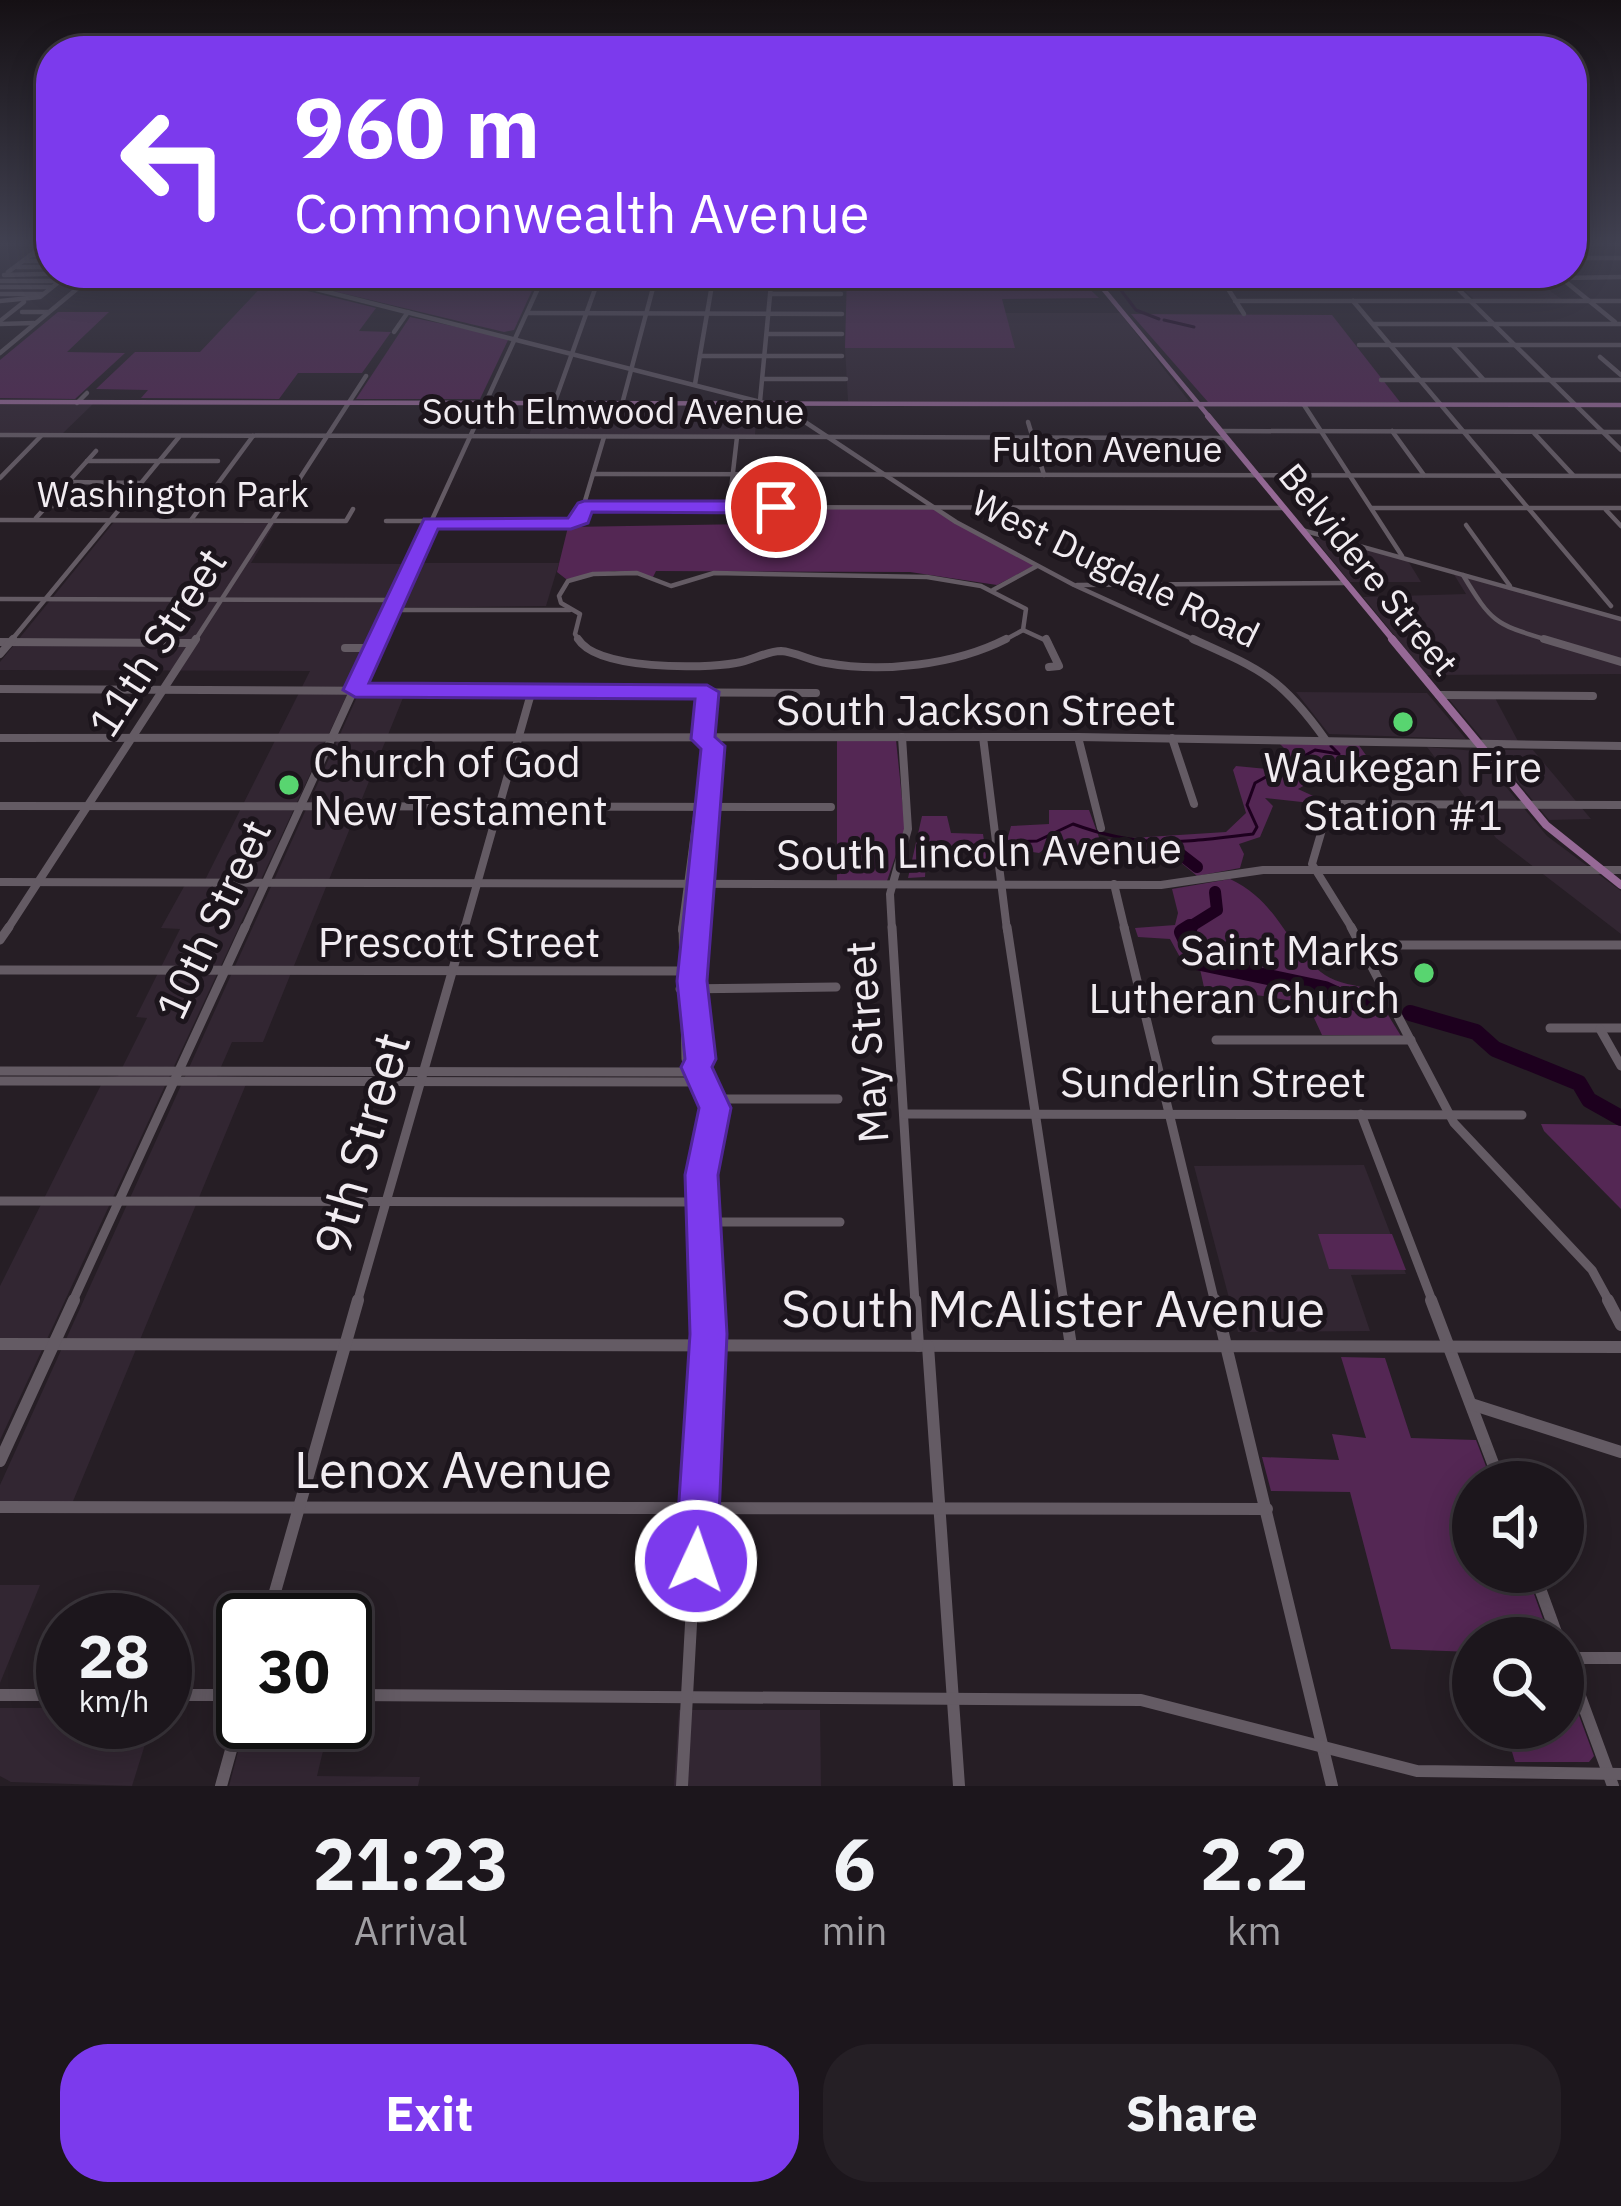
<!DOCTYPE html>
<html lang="en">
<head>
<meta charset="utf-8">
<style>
	:root { --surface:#1c161c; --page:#251f25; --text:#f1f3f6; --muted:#a09fa3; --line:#3a353b; --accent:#7c3aed }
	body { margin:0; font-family:"IBM Plex Sans",sans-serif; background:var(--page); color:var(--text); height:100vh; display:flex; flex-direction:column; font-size:45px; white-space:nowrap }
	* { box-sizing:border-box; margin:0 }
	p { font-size:39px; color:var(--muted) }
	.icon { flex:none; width:66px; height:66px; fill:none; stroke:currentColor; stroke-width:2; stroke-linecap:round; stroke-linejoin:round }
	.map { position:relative; height:1786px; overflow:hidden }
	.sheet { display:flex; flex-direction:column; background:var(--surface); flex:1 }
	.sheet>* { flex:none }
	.banner { position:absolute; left:36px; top:36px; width:1551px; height:252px; border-radius:48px; box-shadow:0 6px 30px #0003,0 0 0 3px var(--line); background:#7c3aed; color:#fff; overflow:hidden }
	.controls { position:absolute; left:1452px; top:1461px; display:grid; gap:24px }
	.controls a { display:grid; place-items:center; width:132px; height:132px; border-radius:50%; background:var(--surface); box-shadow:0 6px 30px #0003,0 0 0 3px var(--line); font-size:60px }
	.speed { position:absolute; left:36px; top:1593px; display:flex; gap:24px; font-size:60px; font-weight:700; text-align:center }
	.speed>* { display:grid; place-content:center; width:156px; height:156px; border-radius:50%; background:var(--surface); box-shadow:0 6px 30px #0003,0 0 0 3px var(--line); line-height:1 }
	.speed small { font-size:30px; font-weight:400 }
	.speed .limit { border:6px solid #111; border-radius:18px; background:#fff; color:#111 }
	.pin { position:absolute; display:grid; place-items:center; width:102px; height:102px; color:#fff; margin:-51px; border:6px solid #fff; border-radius:50%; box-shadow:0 3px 12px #0007 }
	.me { position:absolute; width:132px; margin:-66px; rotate:3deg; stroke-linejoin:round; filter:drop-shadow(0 0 9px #0008) }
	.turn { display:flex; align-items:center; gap:42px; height:252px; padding:0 60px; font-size:54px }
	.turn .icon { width:156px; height:156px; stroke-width:2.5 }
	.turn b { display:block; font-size:84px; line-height:102px }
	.eta { display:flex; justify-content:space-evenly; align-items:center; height:204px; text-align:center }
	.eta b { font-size:72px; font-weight:700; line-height:84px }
	.action { display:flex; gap:24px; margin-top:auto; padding:24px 60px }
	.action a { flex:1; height:138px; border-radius:48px; background:var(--accent); color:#fff; font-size:48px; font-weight:700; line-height:138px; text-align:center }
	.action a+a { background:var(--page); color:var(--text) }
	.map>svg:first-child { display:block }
	.built { fill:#322632 }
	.green { fill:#542754 }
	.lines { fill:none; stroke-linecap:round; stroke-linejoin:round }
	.stream { stroke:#1d001e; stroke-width:3 }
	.river-far1 { stroke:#1d001e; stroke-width:12 }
	.river { stroke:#1d001e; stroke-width:16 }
	.minor-far3 { stroke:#645b64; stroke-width:4.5 }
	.minor-far2 { stroke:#645b64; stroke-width:8 }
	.minor-far1 { stroke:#645b64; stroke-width:9 }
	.minor { stroke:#645b64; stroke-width:12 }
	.major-far2 { stroke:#966996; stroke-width:4.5 }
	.major-far1 { stroke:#966996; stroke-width:6 }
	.major { stroke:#966996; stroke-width:8 }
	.route { fill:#7c3aed; stroke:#51269a; stroke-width:3 }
	.poi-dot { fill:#58d570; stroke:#1c151c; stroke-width:4.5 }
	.labels { text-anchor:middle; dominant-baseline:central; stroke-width:10; stroke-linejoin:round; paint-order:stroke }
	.far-street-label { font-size:36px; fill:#f1ecf1; stroke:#1c151c }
	.street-label { font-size:42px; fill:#f1ecf1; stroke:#1c151c }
	.poi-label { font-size:42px; fill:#f1ecf1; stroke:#1c151c; text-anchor:start }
	.near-street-label { font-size:51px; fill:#f1ecf1; stroke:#1c151c }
</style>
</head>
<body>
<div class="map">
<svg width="1621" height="1786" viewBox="0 0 1621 1786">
	<rect width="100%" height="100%" fill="#261e25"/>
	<!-- built -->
	<g class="built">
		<path d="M 1472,273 L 1525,273 L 1563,300 L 1474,299 L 1453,279 L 1477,279 Z"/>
		<path d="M 1005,313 L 1120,313 L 1189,401 L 848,401 L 845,348 L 1014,348 Z"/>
		<path d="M 93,404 L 62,434 L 0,434 L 0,405 Z"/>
		<path d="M 540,406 L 757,406 L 755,435 L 529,435 Z"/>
		<path d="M 114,522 L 275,523 L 251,563 L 408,564 L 0,1440 L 0,1286 L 105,1077 L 118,1076 L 147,1018 L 136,1017 L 180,929 L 161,928 L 186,883 L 204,882 L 310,671 L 0,670 L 0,662 Z"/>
		<path d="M 1320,537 L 1408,561 L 1421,582 L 1350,582 L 1315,539 Z"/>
		<path d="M 418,563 L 559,563 L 546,606 L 397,608 Z"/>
		<path d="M 1453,573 L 1621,621 L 1621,674 L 1427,675 L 1363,597 L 1466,594 Z"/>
		<path d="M 361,688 L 407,688 L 263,1042 L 232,1042 L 217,1076 L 249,1077 L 71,1506 L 0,1505 L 0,1485 Z"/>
		<path d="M 1296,692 L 1427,693 L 1466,739 L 1329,734 Z"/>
		<path d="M 1448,698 L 1495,698 L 1519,743 L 1484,741 Z"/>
		<path d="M 1427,747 L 1476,751 L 1547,836 L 1621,891 L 1621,934 L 1496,838 Z"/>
		<path d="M 1491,750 L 1533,750 L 1591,819 L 1549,820 Z"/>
		<path d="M 1364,1165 L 1406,1274 L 1351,1275 L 1370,1331 L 1238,1332 L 1194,1166 Z"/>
		<path d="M 0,1585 L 40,1585 L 0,1683 Z"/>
		<path d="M 0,1708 L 63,1708 L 63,1722 L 152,1722 L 132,1786 L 11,1782 L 0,1776 Z"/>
		<path d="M 679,1710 L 820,1710 L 821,1786 L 674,1786 Z"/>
		<path d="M 246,1722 L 330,1722 L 317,1776 L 420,1777 L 418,1786 L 229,1786 Z"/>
	</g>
	<!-- green -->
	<g class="green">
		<path d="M 258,273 L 540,273 L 514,330 L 504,332 Z"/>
		<path d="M 847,273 L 1080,273 L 1047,276 L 1046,286 L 1071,287 L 1081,281 L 1099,298 L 1002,299 L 1015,348 L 845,348 Z"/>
		<path d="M 1257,273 L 1416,273 L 1417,278 L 1380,287 L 1333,288 L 1313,280 C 1294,295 1275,285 1257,273 Z"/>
		<path d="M 267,281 L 376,308 L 359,331 L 391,332 L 362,373 L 298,373 L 279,399 L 141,398 L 148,390 L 96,389 L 135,352 L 200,352 Z"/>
		<path d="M 58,312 L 109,312 L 67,352 L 125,353 L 75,399 L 0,398 L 0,360 Z"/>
		<path d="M 1131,314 L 1332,315 L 1400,402 L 1208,402 Z"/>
		<path d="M 410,317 L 509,338 L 480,399 L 356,399 Z"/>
		<path d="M 750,509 L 933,509 L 1035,565 L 997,585 L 910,572 L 656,571 L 653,577 L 615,571 L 566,579 L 557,572 L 568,527 L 749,524 Z"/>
		<path d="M 837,740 L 896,740 L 905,828 L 887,881 L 837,881 Z"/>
		<path d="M 1280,744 L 1358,744 L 1368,758 L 1394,760 L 1407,772 L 1369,773 L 1359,760 L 1323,763 L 1328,772 L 1298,789 L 1322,800 L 1320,804 L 1265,798 L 1273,806 L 1260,837 L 1239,844 L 1244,854 L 1240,868 L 1197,876 L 1166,850 L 1101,850 L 1086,845 L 1065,851 L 1047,847 L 1039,853 L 1005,848 L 1011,826 L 1049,824 L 1049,810 L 1089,810 L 1100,840 L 1226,832 L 1246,813 L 1233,770 L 1236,766 L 1267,769 L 1290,754 Z"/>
		<path d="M 922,816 L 947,816 L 951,833 L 983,834 L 987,861 L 975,860 L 973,851 L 934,851 L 926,860 L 925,877 L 908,878 Z"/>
		<path d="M 1230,879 C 1281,903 1285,947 1325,975 C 1337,983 1357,986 1372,989 L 1401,1036 L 1322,1035 L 1308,1005 C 1273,996 1241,992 1205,992 L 1200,969 L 1182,961 L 1170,939 L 1138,937 L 1135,928 L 1175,925 L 1178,913 L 1172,889 Z"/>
		<path d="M 1541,1124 L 1621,1125 L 1621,1209 L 1544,1131 Z"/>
		<path d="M 1318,1234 L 1392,1234 L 1406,1270 L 1329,1269 Z"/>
		<path d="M 1341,1357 L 1385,1358 L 1411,1438 L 1476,1440 L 1492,1482 L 1473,1482 L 1473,1572 L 1526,1572 L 1550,1638 L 1473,1638 L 1473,1652 L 1391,1649 L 1350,1492 L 1271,1491 L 1262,1457 L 1339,1460 L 1332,1434 L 1366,1438 Z"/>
		<path d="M 1563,1672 L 1594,1756 L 1589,1762 L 1515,1762 L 1505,1728 L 1563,1728 Z"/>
	</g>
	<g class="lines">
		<!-- stream -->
		<g class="stream">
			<path d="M 1122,279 L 1120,289 L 1136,310 L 1159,319"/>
			<path d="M 1164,320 L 1194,327"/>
			<path d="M 1005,842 L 1037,841 L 1073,824 C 1144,850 1180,842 1253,834 L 1257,827 L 1247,805 L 1255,783 L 1315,750 L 1339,754 L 1331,746"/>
			<path d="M 922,851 L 985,846"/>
		</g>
		<!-- river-far1 -->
		<g class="river-far1">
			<path d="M 1166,843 L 1197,867"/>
			<path d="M 1185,930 L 1217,910 L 1215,892"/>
		</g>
		<!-- river -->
		<g class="river">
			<path d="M 1190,927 L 1182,932 L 1196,962 L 1325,989 L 1360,1005 L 1380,1007"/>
			<path d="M 1410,1013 L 1476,1032 L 1495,1049 L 1579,1083 L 1589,1100 L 1621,1118"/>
		</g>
		<!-- minor-far3 -->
		<g class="minor-far3">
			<path d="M 30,255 L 51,255"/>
			<path d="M 1572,258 L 1621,258"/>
			<path d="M 23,261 L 51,261"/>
			<path d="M 17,267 L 51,267"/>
			<path d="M 8,272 L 39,249 L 51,249"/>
			<path d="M 253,273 L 784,408 L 956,522 L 1074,585 L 1199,642"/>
			<path d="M 1218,273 L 1244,314"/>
			<path d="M 1442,273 L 1621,450"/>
			<path d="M 1555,273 L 1615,322"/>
			<path d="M 4,275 L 81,273"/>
			<path d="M 544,275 L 839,276"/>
			<path d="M 1221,278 L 1254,278"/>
			<path d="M 1563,278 L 1621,277"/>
			<path d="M 0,281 L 59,281"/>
			<path d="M 86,284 L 116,282 L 129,273"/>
			<path d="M 0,287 L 51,287"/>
			<path d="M 0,294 L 43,294"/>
			<path d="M 770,294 L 841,294"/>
			<path d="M 0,301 L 40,297 L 70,273"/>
			<path d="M 1235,301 L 1621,301"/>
			<path d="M 1353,301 L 1611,606"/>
			<path d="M 22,312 L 48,312"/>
			<path d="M 527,313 L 842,314"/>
			<path d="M 0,321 L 24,302"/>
			<path d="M 0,324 L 34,323"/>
			<path d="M 1373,324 L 1621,324"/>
			<path d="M 394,332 L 408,312"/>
			<path d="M 767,334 L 842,334"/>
			<path d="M 1359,345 L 1621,345"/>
			<path d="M 1453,346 L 1483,379"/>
			<path d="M 0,353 L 96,273"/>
			<path d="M 700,356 L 842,356"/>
			<path d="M 1600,357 L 1621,375"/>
			<path d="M 764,379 L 846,379"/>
			<path d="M 1381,380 L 1621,380"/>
			<path d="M 695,384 L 714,273"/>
			<path d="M 760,401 L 772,274"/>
			<path d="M 77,403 L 87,393"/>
			<path d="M 554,404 L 600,275"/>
			<path d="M 622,404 L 657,273"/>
			<path d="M 1304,405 L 1402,556"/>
			<path d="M 1028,422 L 1044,475"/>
			<path d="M 1220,431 L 1621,432"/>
			<path d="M 1392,431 L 1424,475"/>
			<path d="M 1534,433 L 1573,475"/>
			<path d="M 0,435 L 1226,438"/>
			<path d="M 87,461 L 218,461"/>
			<path d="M 593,474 L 1621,476"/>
			<path d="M 0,478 L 41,436"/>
			<path d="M 68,482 L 140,483"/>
			<path d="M 47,506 L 120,506"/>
			<path d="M 584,507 L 1284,508"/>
			<path d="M 729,507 L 737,437"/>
			<path d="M 1372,508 L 1621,508"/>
			<path d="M 1606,510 L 1621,526"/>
			<path d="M 36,518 L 96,451"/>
			<path d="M 0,520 L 346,521 L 353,509"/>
			<path d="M 191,520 L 253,436"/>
			<path d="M 386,521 L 432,521"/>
			<path d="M 431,524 L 579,521 L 604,437"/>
			<path d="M 1466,525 L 1510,586"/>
			<path d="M 1302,530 L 1621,619"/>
			<path d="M 1463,575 C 1494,627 1497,624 1554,642"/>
			<path d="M 1077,585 L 1345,583"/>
			<path d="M 993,590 L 1037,566"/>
			<path d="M 0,599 L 396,600"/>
			<path d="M 391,610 L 570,610"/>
			<path d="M 1023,630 L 1049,642"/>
			<path d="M 10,642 L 179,437"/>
			<path d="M 194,642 L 366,376"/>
			<path d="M 376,642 L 545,273"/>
			<path d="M 580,642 L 575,634 L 580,614 L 561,603 L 559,596 L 568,581 L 593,574 L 637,573 L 671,586 L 714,573 L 927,577 L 981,586 L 1026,609 L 1023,630"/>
			<path d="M 1001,642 L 1023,630"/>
		</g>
		<!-- minor-far2 -->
		<g class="minor-far2">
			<path d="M 578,639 C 597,670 702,669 736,663 C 751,661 767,651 781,651 C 796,652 811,661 826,663 C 883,673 955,665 1006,639"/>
			<path d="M 1046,639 L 1059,666 L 1049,667"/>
			<path d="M 1193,639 C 1260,669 1281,677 1325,739"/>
			<path d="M 1544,639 L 1621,662"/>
			<path d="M 0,642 L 191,643"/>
			<path d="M 345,648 L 374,648"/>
			<path d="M 0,654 L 13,639"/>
			<path d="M 0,689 L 816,693"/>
			<path d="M 1439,695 L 1593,696"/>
			<path d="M 983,737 L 1007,930"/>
			<path d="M 1078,737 L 1101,828"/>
			<path d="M 0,738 L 1078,737 L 1621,746"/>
			<path d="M 1172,738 L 1194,804"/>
			<path d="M 703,739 L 707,692"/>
			<path d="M 0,806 L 831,807"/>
			<path d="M 0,882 L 1161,885 L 1263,870 L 1621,870"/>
			<path d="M 1114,884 L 1125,930"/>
			<path d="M 7,930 L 196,639"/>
			<path d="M 244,930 L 377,639"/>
			<path d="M 464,930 L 532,690"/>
			<path d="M 682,930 L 707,741"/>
			<path d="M 695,930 L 713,746 L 709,740"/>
			<path d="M 892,930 L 890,894 L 908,829 L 902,737"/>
			<path d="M 1353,930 L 1312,864 L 1326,816 L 1339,804 L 1621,805"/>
		</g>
		<!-- minor-far1 -->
		<g class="minor-far1">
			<path d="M 683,927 L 686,1059 L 709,1087 L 714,1108 L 702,1175 L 709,1303"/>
			<path d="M 695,927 L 692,961 L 697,1067"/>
			<path d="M 892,927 L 915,1303"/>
			<path d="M 1007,927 L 1064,1303"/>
			<path d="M 1124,927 L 1215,1303"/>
			<path d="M 1351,927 L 1454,1123 L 1592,1270 L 1610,1303"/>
			<path d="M 0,940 L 9,927"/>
			<path d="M 1365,945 L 1621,945"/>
			<path d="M 0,970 L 692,971"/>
			<path d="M 680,989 L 836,987"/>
			<path d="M 1550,1028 L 1621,1028"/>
			<path d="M 1600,1029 L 1621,1066"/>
			<path d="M 1216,1040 L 1411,1040"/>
			<path d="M 0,1071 L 699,1072"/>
			<path d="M 0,1081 L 706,1082"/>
			<path d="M 714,1099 L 838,1099"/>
			<path d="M 904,1114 L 1522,1115"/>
			<path d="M 1361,1114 L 1433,1303"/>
			<path d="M 0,1201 L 703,1202"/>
			<path d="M 706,1222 L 840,1222"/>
			<path d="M 72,1303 L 245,927"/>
			<path d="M 357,1303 L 465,927"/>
		</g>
		<!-- minor -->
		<g class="minor">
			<path d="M 915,1300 L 918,1346"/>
			<path d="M 1064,1300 L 1071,1346"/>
			<path d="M 1215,1300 L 1332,1786"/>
			<path d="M 1431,1300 L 1500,1482"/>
			<path d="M 1608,1300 L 1621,1325"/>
			<path d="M 0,1344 L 1621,1347"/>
			<path d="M 928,1346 L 959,1786"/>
			<path d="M 1471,1404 L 1621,1452"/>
			<path d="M 0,1461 L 74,1300"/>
			<path d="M 0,1507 L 1267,1509"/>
			<path d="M 1534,1572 L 1558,1638"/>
			<path d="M 267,1620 L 358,1300"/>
			<path d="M 1563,1650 L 1613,1786"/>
			<path d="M 1566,1658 L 1621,1658"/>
			<path d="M 0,1695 L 63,1695"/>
			<path d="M 165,1695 L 243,1695"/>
			<path d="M 345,1695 L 1141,1700 L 1417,1771 L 1621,1774"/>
			<path d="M 221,1786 L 243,1707"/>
			<path d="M 682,1786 L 709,1300"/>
		</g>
		<!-- major-far2 -->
		<g class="major-far2">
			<path d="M 1090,273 L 1211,419"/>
			<path d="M 0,402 L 1621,405"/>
		</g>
		<!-- major-far1 -->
		<path class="major-far1" d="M 1208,416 L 1395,642"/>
		<!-- major -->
		<path class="major" d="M 1392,639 L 1546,825 L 1621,885"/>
	</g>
	<!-- sky -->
	<linearGradient id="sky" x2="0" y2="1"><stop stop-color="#151014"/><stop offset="0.49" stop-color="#414151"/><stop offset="1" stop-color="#414151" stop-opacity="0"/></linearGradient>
	<rect width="1621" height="497" fill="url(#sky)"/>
	<!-- route -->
	<path class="route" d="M 584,501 L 776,501 L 785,507 L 776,513 L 592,512 L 588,523 L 571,529 L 438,529 L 369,683 L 707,685 L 719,692 L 715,737 L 725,746 L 707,981 L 716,1059 L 712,1067 L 731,1108 L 718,1175 L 727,1334 L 717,1561 L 711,1576 L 696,1582 L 681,1576 L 675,1561 L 690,1334 L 685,1175 L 699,1108 L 681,1067 L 685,1059 L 677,981 L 701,749 L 691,739 L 695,699 L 355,697 L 343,690 L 424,519 L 568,518 L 578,503 Z"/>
	<!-- markers -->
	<g class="poi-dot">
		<circle cx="1403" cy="722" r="12"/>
		<circle cx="289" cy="785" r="12"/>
		<circle cx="1424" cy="973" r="12"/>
	</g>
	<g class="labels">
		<!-- far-street labels -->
		<g class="far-street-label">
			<text x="613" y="410">South Elmwood Avenue</text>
			<text x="1107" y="448">Fulton Avenue</text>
			<text x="173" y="493">Washington Park</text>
			<text transform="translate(1116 568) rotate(26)">West Dugdale Road</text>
			<text transform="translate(1369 569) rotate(51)">Belvidere Street</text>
		</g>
		<!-- street labels -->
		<g class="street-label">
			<text transform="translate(157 642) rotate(-57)">11th Street</text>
			<text x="976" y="709">South Jackson Street</text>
			<text transform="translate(979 851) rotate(-1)">South Lincoln Avenue</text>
			<text transform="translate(213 919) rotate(-65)">10th Street</text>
			<text x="459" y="941">Prescott Street</text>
			<text transform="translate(866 1042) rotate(-94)">May Street</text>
			<text x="1213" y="1081">Sunderlin Street</text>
		</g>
		<!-- poi labels -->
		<g class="poi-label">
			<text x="313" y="761">Church of God<tspan x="313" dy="48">New Testament</tspan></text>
			<text x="1403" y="766" text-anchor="middle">Waukegan Fire<tspan x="1403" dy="48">Station #1</tspan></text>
			<text x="1400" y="949" text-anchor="end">Saint Marks<tspan x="1400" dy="48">Lutheran Church</tspan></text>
		</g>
		<!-- near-street labels -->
		<g class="near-street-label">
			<text transform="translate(361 1144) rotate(-74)">9th Street</text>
			<text x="1053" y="1308">South McAlister Avenue</text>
			<text x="453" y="1469">Lenox Avenue</text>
		</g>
	</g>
</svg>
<div class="controls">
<a><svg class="icon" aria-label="sound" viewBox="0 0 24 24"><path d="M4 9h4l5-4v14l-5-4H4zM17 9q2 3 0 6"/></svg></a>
<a><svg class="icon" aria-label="search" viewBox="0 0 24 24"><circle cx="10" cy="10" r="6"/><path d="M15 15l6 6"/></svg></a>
</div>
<div class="speed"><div>28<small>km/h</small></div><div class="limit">30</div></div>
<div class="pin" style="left:776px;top:507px;background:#d93025"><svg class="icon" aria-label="arrive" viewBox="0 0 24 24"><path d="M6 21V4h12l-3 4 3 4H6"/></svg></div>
<svg class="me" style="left:696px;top:1561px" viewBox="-20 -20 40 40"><circle r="17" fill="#7c3aed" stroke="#fff" stroke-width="3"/><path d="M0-11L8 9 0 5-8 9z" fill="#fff"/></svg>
<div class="banner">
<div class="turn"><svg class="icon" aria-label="left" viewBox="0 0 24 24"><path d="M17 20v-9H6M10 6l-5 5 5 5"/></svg><div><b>960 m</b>Commonwealth Avenue</div></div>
</div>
</div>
<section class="sheet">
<div class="eta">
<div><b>21:23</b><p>Arrival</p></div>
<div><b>6</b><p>min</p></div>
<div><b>2.2</b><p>km</p></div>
</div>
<div class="action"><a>Exit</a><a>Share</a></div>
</section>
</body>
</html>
